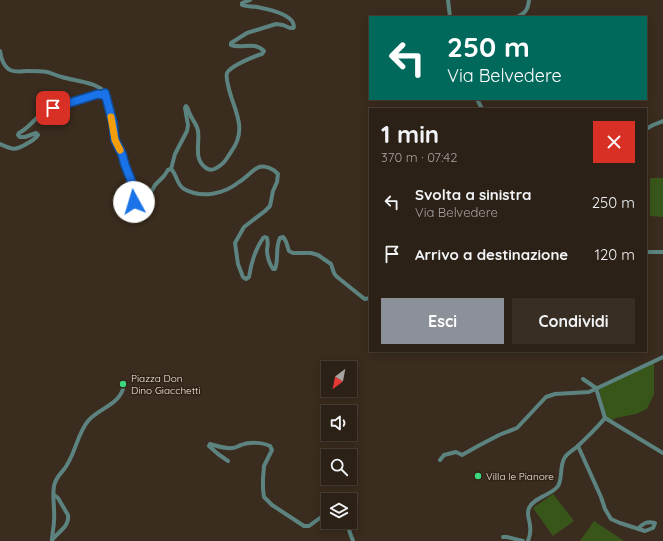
<!DOCTYPE html>
<html lang="it">
<head>
<meta charset="utf-8">
<style>
	:root { --surface:#2c2116; --page:#382e23; --text:#f1f3f6; --muted:#a6a3a1; --line:#483e35; --accent:#8c9099 }
	body { margin:0; font-family:Quicksand,sans-serif; background:var(--page); color:var(--text); height:100vh; display:flex; flex-direction:column; font-size:15px; white-space:nowrap }
	* { box-sizing:border-box; margin:0 }
	p { font-size:13px; color:var(--muted) }
	.icon { flex:none; width:22px; height:22px; fill:none; stroke:currentColor; stroke-width:2; stroke-linecap:round; stroke-linejoin:round }
	.map { position:relative; flex:1; overflow:hidden }
	.sheet { position:absolute; left:369px; top:108px; width:278px; height:244px; display:flex; flex-direction:column; background:var(--surface); border-radius:0px; box-shadow:0 2px 10px #0003,0 0 0 1px var(--line) }
	.sheet>* { flex:none }
	.hud { position:absolute; left:369px; top:16px; width:278px; height:84px; border-radius:0px; box-shadow:0 2px 10px #0003,0 0 0 1px var(--line); background:#00695c; color:#fff; overflow:hidden }
	.needle { width:26px; rotate:212deg }
	.buttons { position:absolute; left:321px; top:361px; display:grid; gap:8px }
	.buttons a { display:grid; place-items:center; width:36px; height:36px; border-radius:0px; background:var(--surface); box-shadow:0 2px 10px #0003,0 0 0 1px var(--line); font-size:20px }
	.pin { position:absolute; display:grid; place-items:center; width:34px; height:34px; color:#fff; margin:-17px; border-radius:8px; box-shadow:0 2px 6px #0006 }
	.me { position:absolute; width:44px; margin:-22px; rotate:354deg; stroke-linejoin:round; filter:drop-shadow(0 0 3px #0008) }
	.turn { display:flex; align-items:center; gap:14px; height:84px; padding:0 12px; font-size:18px }
	.turn .icon { width:52px; height:52px; stroke-width:2.5 }
	.turn b { display:block; font-size:28px; line-height:34px }
	.round { display:grid; place-items:center; flex:none; width:42px; height:42px; border-radius:0px; background:var(--page) }
	.summary { display:flex; align-items:center; justify-content:space-between; height:68px; padding:0 12px }
	h1 { font-size:24px; font-weight:700; line-height:30px }
	.action { display:flex; gap:8px; margin-top:auto; padding:8px 12px }
	.action a { flex:1; height:46px; border-radius:0px; background:var(--accent); color:#fff; font-size:16px; font-weight:700; line-height:46px; text-align:center }
	.action a+a { background:var(--page); color:var(--text) }
	ul { padding:0; list-style:none }
	li { display:flex; align-items:center; gap:12px; height:52px; padding:0 12px }
	li div { flex:1 }
	li b { display:block; font-size:15px }
	li em { font-style:normal }
	.map>svg:first-child { display:block }
	.green { fill:#39561a }
	.lines { fill:none; stroke-linecap:round; stroke-linejoin:round }
	.minor { stroke:#5c837f; stroke-width:4 }
	.route-casing { stroke:#114b97; stroke-width:10 }
	.route { stroke:#1a73e8; stroke-width:7 }
	.slow { stroke:#f59e0b; stroke-width:7 }
	.poi-dot { fill:#3cd77e; stroke:#302214; stroke-width:1.5 }
	.labels { text-anchor:middle; dominant-baseline:central; stroke-width:3; stroke-linejoin:round; paint-order:stroke }
	.poi-label { font-size:10px; fill:#f2e9e0; stroke:#302214; text-anchor:start }
</style>
</head>
<body>
<div class="map">
<svg width="663" height="541" viewBox="0 0 663 541">
	<rect width="100%" height="100%" fill="#3a2c1e"/>
	<!-- green -->
	<g class="green">
		<path d="M 650,178 L 663,178 L 663,217 L 650,216 Z"/>
		<path d="M 654,363 L 654,394 L 647,409 L 636,414 L 616,418 L 611,421 L 606,418 L 599,389 Z"/>
		<path d="M 553,494 L 574,521 L 553,536 L 533,508 Z"/>
		<path d="M 594,521 L 624,541 L 580,541 Z"/>
	</g>
	<g class="lines">
		<!-- minor -->
		<g class="minor">
			<path d="M 448,0 L 450,17"/>
			<path d="M 517,17 C 526,13 528,9 529,0"/>
			<path d="M 0,51 C 1,58 3,66 10,70 C 16,73 22,71 28,71 C 34,71 41,71 47,72 C 52,73 57,76 62,77 C 74,81 98,82 105,93"/>
			<path d="M 105,93 L 108,106 L 113,123 L 115,141 L 122,154 L 125,165 L 131,180 L 134,198 L 134,202 L 129,211 L 131,213 L 134,213 L 143,206 L 155,185 L 164,176 L 168,170 L 171,169"/>
			<path d="M 477,99 L 482,109"/>
			<path d="M 646,129 L 653,125 L 663,121"/>
			<path d="M 0,144 C 13,150 15,151 28,143 C 32,141 35,139 38,135 L 36,133 L 25,137 L 20,137 L 18,135 L 19,133 C 29,128 34,119 43,113 C 58,104 81,99 98,94 L 103,95 L 105,93"/>
			<path d="M 171,169 C 177,174 176,184 184,189 C 202,199 224,194 239,182 C 246,178 252,170 259,167 C 265,165 274,169 278,174 L 277,182 L 273,191 L 270,206 L 265,211 L 244,227 L 235,243 L 238,264 L 243,277 L 246,279 L 249,277 C 251,263 255,250 263,238 L 265,237 L 267,238 C 268,242 268,245 267,249 C 267,256 269,263 273,269 L 275,269 C 279,259 275,247 280,238 L 283,237 C 287,241 287,246 289,251 L 293,253 L 311,253 L 318,255 L 331,264 L 334,273 L 336,276 L 362,297 L 365,299 L 370,298"/>
			<path d="M 171,169 L 175,154 L 187,131 L 188,125 L 185,108 L 186,106 C 189,109 188,111 190,114 C 192,120 197,124 198,131 C 200,144 193,159 206,168 C 212,172 217,168 222,164 C 226,161 228,156 231,152 C 249,127 233,110 228,85 C 227,81 226,77 227,73 C 230,66 255,56 262,54 L 264,51 C 254,41 242,49 231,45 L 231,43 L 247,33 L 276,24 L 283,25 L 290,28 L 293,28 L 294,27 C 294,14 268,9 257,7 C 252,6 247,7 242,5 L 242,3 L 250,0"/>
			<path d="M 646,252 L 663,252"/>
			<path d="M 583,379 L 596,388"/>
			<path d="M 596,388 L 605,418"/>
			<path d="M 605,418 L 663,453"/>
			<path d="M 578,446 L 601,497 L 605,509 L 611,519 L 620,523 L 645,531 L 653,528 L 655,523 C 647,521 643,523 638,529"/>
			<path d="M 440,460 L 444,455 L 456,452 L 462,455 L 478,446 L 499,435 L 517,428 L 546,397 L 555,394 L 589,392 L 663,357"/>
			<path d="M 228,461 L 218,454 L 209,446 L 210,444 C 217,446 225,449 232,448 C 236,448 238,446 241,445 C 249,442 262,442 270,446 L 272,450 L 264,466 L 263,479 L 263,489 L 264,497 L 272,505 L 304,526 L 309,526 L 324,515 L 328,514"/>
			<path d="M 347,522 L 350,533 L 353,541"/>
			<path d="M 503,537 L 507,537 L 523,541"/>
			<path d="M 52,540 C 58,532 70,526 68,515 L 58,498 L 54,495"/>
			<path d="M 52,541 C 52,534 54,527 54,520 C 55,509 52,497 54,486 C 56,475 64,472 68,463 C 76,450 78,433 88,421 C 98,409 118,405 123,389"/>
			<path d="M 528,541 C 530,536 531,532 530,526 C 530,520 526,515 529,508 C 534,497 552,495 558,486 C 563,478 559,466 565,457 C 569,452 575,449 579,445 C 588,436 597,428 605,418"/>
		</g>
	</g>
	<g class="lines">
		<defs>
			<path id="route" d="M 53,108 L 98,94 L 103,95 L 105,93 L 113,123 L 115,140 L 122,154 L 125,165 L 131,180 L 134,198 L 134,202"/>
		</defs>
		<!-- route casing -->
		<use href="#route" class="route-casing"/>
		<!-- route -->
		<use href="#route" class="route"/>
		<!-- slow -->
		<path class="slow" d="M 111,117 L 115,140 L 120,150"/>
	</g>
	<!-- markers -->
	<g class="poi-dot">
		<circle cx="123" cy="384" r="4"/>
		<circle cx="478" cy="476" r="4"/>
	</g>
	<g class="labels">
		<!-- poi labels -->
		<g class="poi-label">
			<text x="131" y="378">Piazza Don<tspan x="131" dy="12">Dino Giacchetti</tspan></text>
			<text x="486" y="476">Villa le Pianore</text>
		</g>
	</g>
</svg>
<div class="buttons">
<a><svg class="needle" viewBox="-14 -14 28 28"><path d="M0-13l5 13h-10z" fill="#e53935"/><path d="M0 13l5-13h-10z" fill="#a6a3a1"/></svg></a>
<a><svg class="icon" aria-label="sound" viewBox="0 0 24 24"><path d="M4 9h4l5-4v14l-5-4H4zM17 9q2 3 0 6"/></svg></a>
<a><svg class="icon" aria-label="search" viewBox="0 0 24 24"><circle cx="10" cy="10" r="6"/><path d="M15 15l6 6"/></svg></a>
<a><svg class="icon" aria-label="layers" viewBox="0 0 24 24"><path d="M12 4l9 5-9 5-9-5zM3 14l9 5 9-5"/></svg></a>
</div>
<div class="pin" style="left:53px;top:108px;background:#d93025"><svg class="icon" aria-label="arrive" viewBox="0 0 24 24"><path d="M6 21V4h12l-3 4 3 4H6"/></svg></div>
<svg class="me" style="left:134px;top:202px" viewBox="-20 -20 40 40"><circle r="19" fill="#fff"/><path d="M0-13L10 11 0 6-10 11z" fill="#1a73e8"/></svg>
<div class="hud">
<div class="turn"><svg class="icon" aria-label="left" viewBox="0 0 24 24"><path d="M17 20v-9H6M10 6l-5 5 5 5"/></svg><div><b>250 m</b>Via Belvedere</div></div>
</div>
<section class="sheet">
<div class="summary"><div><h1>1 min</h1><p>370 m · 07:42</p></div><a class="round" style="background:#d93025;color:#fff"><svg class="icon" aria-label="close" viewBox="0 0 24 24"><path d="M6 6l12 12M18 6L6 18"/></svg></a></div>
<ul>
<li><svg class="icon" aria-label="left" viewBox="0 0 24 24"><path d="M17 20v-9H6M10 6l-5 5 5 5"/></svg><div><b>Svolta a sinistra</b><p>Via Belvedere</p></div><em>250 m</em></li>
<li><svg class="icon" aria-label="arrive" viewBox="0 0 24 24"><path d="M6 21V4h12l-3 4 3 4H6"/></svg><div><b>Arrivo a destinazione</b></div><em>120 m</em></li>
</ul>
<div class="action"><a>Esci</a><a>Condividi</a></div>
</section>
</div>
</body>
</html>
